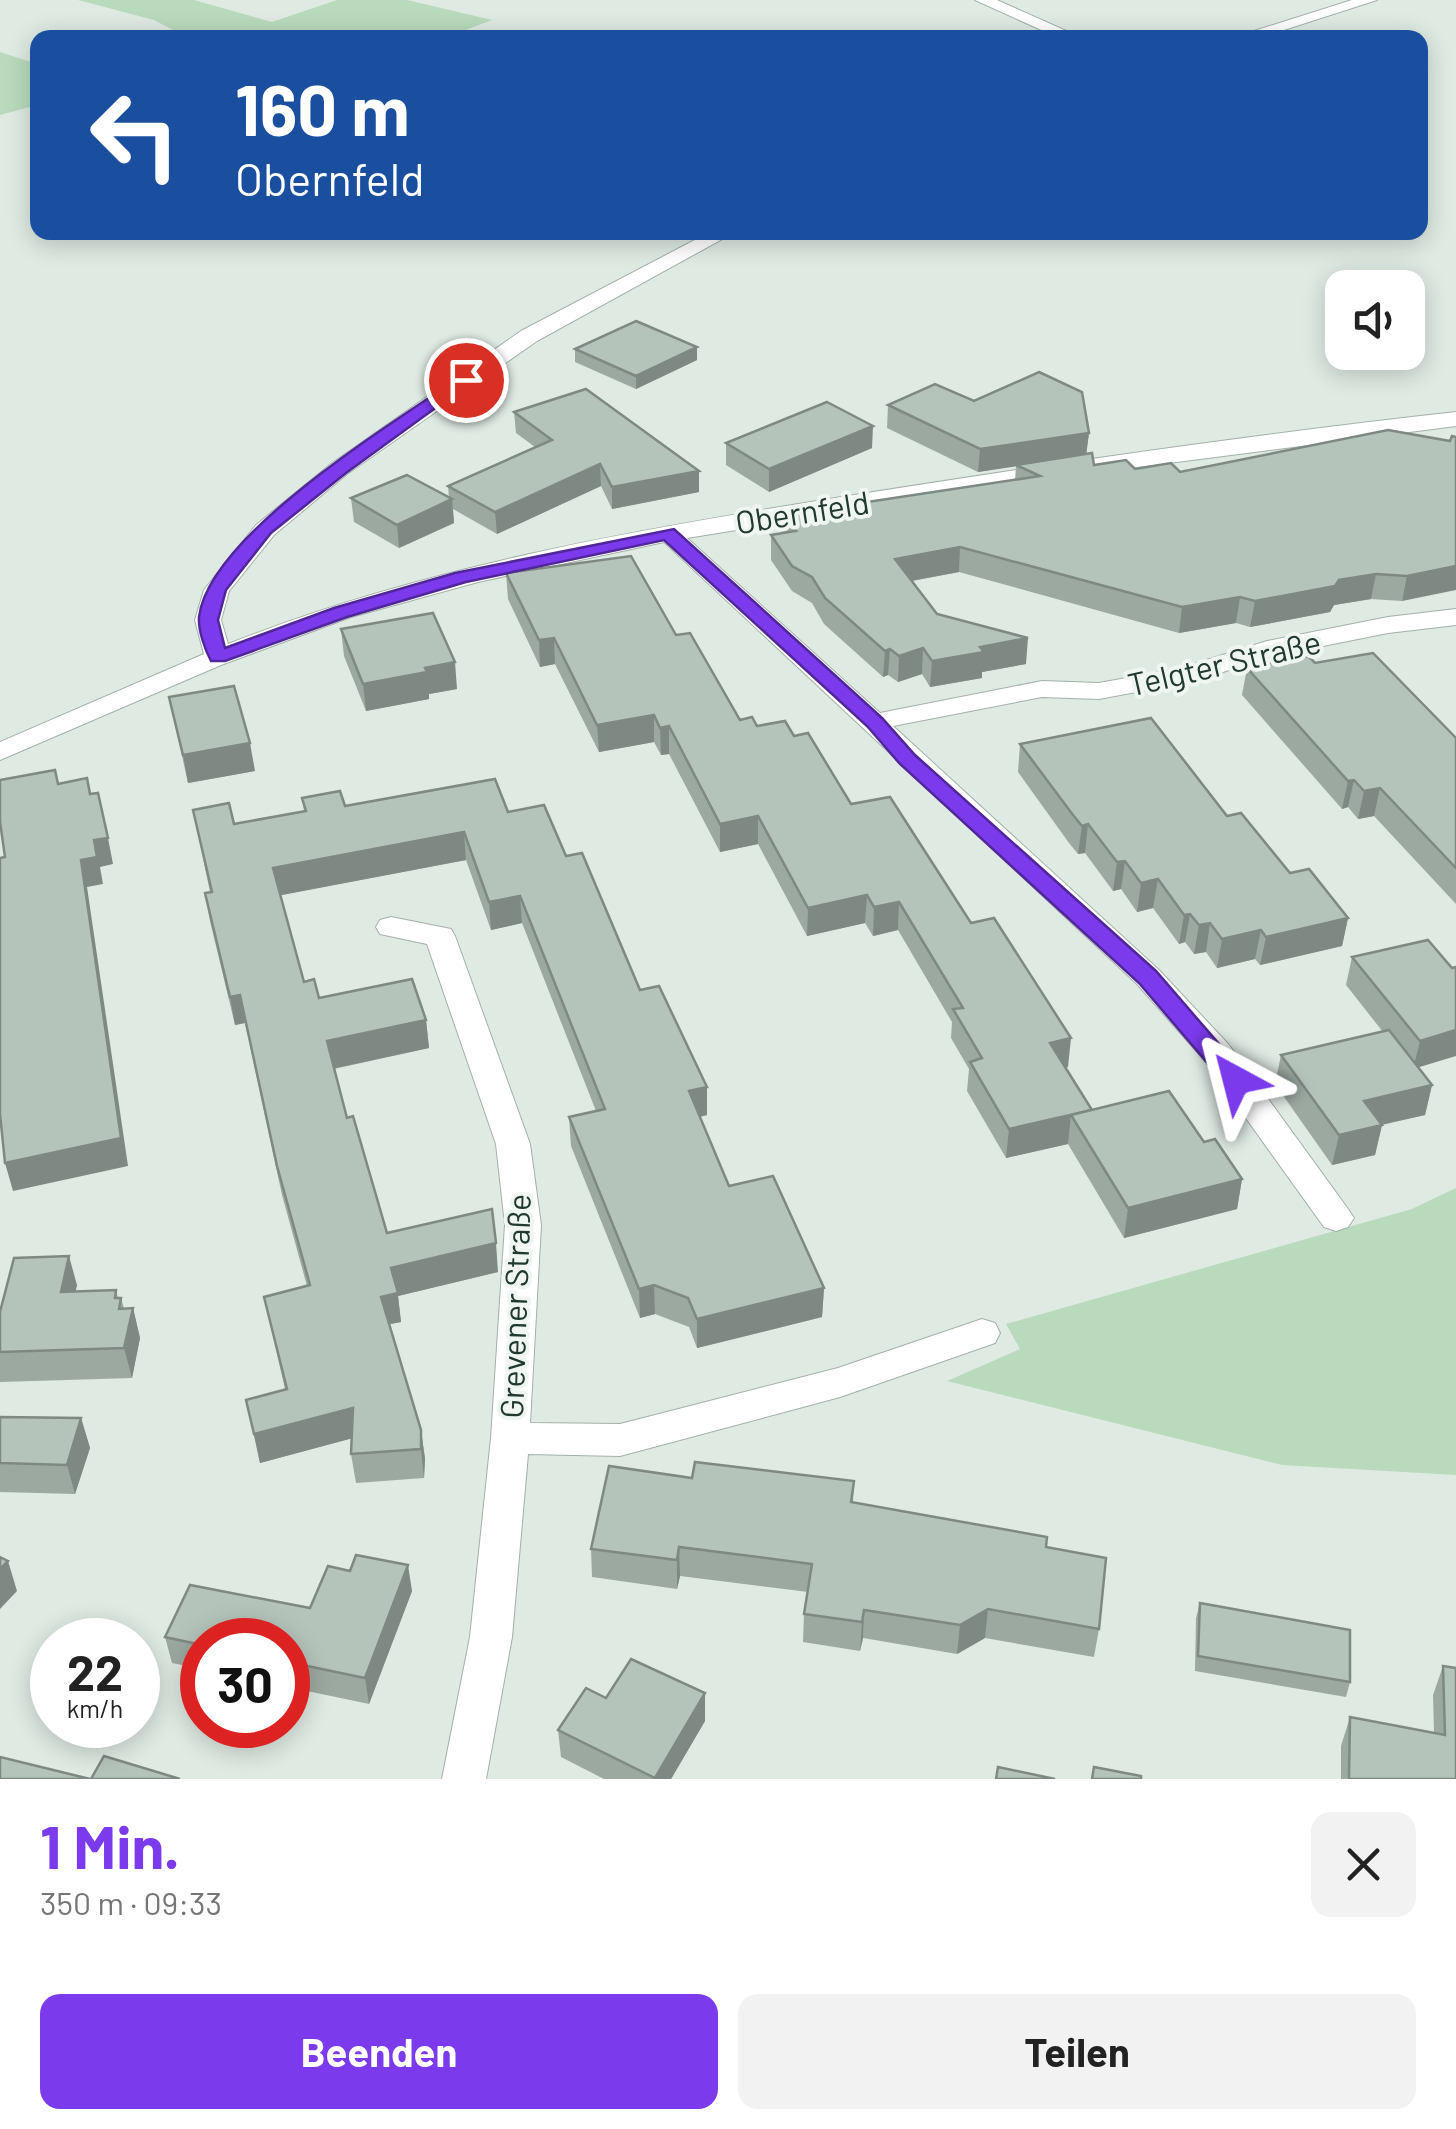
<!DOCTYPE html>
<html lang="de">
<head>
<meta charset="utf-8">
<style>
	:root { --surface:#fff; --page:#f2f2f2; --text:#222; --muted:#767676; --accent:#7c3aed }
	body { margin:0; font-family:Barlow,sans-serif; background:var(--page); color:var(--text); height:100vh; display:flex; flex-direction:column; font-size:38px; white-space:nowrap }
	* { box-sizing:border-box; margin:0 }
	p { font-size:32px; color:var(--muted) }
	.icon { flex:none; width:55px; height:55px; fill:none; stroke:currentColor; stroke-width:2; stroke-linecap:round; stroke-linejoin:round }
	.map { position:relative; height:1779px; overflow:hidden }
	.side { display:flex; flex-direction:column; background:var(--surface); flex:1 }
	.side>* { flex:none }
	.banner { position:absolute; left:30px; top:30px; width:1398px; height:210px; border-radius:20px; box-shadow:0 5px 25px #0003; background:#1a4fa0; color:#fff; overflow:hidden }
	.tools { position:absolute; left:1325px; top:270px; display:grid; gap:20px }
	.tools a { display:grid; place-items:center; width:100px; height:100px; border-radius:20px; background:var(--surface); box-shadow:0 5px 25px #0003; font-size:50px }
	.speed { position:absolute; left:30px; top:1618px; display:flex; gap:20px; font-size:50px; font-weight:700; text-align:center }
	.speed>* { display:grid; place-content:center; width:130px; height:130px; border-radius:50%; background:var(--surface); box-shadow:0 5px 25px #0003; line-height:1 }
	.speed small { font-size:25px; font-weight:400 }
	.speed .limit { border:15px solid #d22; background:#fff; color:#111 }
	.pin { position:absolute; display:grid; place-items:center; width:85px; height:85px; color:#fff; margin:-42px; border:5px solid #fff; border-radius:50%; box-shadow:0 2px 10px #0007 }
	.me { position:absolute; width:110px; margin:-55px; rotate:322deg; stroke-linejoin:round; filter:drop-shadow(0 0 8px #0008) }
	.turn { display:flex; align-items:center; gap:35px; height:210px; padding:0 40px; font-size:45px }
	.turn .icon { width:130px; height:130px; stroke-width:2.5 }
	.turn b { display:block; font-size:70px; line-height:85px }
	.round { display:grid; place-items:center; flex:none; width:105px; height:105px; border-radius:20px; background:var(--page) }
	.summary { display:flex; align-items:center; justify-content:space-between; height:170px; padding:0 40px }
	h1 { font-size:60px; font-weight:700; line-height:75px; color:var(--accent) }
	.button { display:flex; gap:20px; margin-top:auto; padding:20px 40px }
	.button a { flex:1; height:115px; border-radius:20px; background:var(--accent); color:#fff; font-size:40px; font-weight:700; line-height:115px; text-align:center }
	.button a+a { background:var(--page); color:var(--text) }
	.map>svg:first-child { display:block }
	.green { fill:#b9dabc }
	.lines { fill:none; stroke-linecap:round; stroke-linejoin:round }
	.minor-casing { stroke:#a2b1a9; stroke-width:2 }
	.minor { fill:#fff; fill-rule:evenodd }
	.wall { fill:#9ca9a1 }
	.shaded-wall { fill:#7f8983 }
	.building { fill:#b5c4bb; stroke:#7f8983; stroke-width:2.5 }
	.route { fill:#7c3aed; stroke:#51269a; stroke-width:2.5 }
	.labels { text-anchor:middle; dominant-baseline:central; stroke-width:8; stroke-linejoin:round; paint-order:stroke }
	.street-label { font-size:32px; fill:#21392e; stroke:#eff6f1 }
</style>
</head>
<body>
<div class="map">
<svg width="1456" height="1779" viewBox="0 0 1456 1779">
	<rect width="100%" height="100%" fill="#dfeae3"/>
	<!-- green -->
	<g class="green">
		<path d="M 78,0 L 194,0 L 272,22 L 337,0 L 407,0 L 492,20 L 447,37 L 186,37 L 154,20 Z"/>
		<path d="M 0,52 L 37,64 L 37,105 L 0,115 Z"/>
		<path d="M 1456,1188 L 1456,1475 L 1282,1465 L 947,1381 L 1020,1349 L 1006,1324 L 1412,1209 Z"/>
	</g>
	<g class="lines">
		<defs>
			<g id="minor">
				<path d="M 975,0 L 997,0 L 1082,38 L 1059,38 Z"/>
				<path d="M 1352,0 L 1377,0 L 1259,38 L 1232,38 Z"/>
				<path d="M 710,232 L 735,232 L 537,341 L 347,474 L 274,535 L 229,591 L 221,620 L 228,644 C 422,567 630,531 835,498 C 1042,465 1248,435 1456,412 L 1456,426 L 1091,473 L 687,538 L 880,713 L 1042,681 L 1099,683 L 1181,668 L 1267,641 L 1388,617 L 1456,609 L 1456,625 L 1388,633 L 1273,656 L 1195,681 L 1099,699 L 1042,697 L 893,726 L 1159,970 L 1229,1045 L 1348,1209 L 1354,1218 L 1348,1227 L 1336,1231 L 1324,1227 L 1205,1061 L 1137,984 L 664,542 L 478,582 L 351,617 L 221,665 L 0,760 L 0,742 L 204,654 L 195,620 L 204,590 L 256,525 L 331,464 L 521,331 Z"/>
				<path d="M 391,917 L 451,929 L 455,936 L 530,1144 L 541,1225 L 530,1423 L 620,1424 L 838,1368 L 982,1319 L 995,1323 L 1000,1333 L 995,1343 L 840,1397 L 620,1456 L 528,1454 L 512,1637 L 486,1779 L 442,1779 L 470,1637 L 491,1438 L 505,1225 L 496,1144 L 427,944 L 380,934 L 376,927 L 380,920 Z"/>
			</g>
		</defs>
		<!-- minor casing -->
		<use href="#minor" class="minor-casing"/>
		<!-- minor -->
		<use href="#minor" class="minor"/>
	</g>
	<!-- wall -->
	<g class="wall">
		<path d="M 697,347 L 697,360 L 636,389 L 575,362 L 575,349 Z"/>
		<path d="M 974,401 L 1089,433 L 1086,454 L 1094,465 L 1135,469 L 1180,472 L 1450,441 L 1402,601 L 1371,599 L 1334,605 L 1330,612 L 1250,627 L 1236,623 L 1179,633 L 959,572 L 912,581 L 937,614 L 1026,664 L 982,672 L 982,678 L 930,687 L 922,674 L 898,682 L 888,675 L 883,677 L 824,624 L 812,603 L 792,591 L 771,560 L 771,535 L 781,533 L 781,515 L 1015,480 L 1016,466 L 978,472 L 887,428 L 888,405 Z"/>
		<path d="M 514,412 L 699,492 L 612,509 L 601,486 L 497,534 L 453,509 L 454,523 L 399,548 L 354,522 L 351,498 L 449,498 L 448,486 L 535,447 L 516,433 Z"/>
		<path d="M 726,443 L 872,448 L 769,492 L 726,465 Z"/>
		<path d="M 506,573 L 676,635 L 740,720 L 794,736 L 851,804 L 971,923 L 1068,1067 L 1065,1067 L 1092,1110 L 1204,1142 L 1242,1179 L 1237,1209 L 1124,1238 L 1068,1144 L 1006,1158 L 967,1091 L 969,1069 L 951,1038 L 952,1022 L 898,930 L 873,936 L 865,923 L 807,936 L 758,844 L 720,852 L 669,754 L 661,755 L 654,742 L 599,752 L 555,664 L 540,667 L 508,599 Z"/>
		<path d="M 341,629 L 457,689 L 429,694 L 429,699 L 366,711 L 344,656 Z"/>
		<path d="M 1315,663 L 1456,738 L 1456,904 L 1374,816 L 1358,819 L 1348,807 L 1342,809 L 1242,695 L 1247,668 Z"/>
		<path d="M 169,697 L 255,771 L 188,783 Z"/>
		<path d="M 1020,744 L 1227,816 L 1290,873 L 1348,918 L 1342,946 L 1260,965 L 1255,959 L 1217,968 L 1206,952 L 1194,954 L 1185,942 L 1179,944 L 1153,908 L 1137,912 L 1121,889 L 1113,891 L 1085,853 L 1078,854 L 1069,843 L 1018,772 Z"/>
		<path d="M 302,798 L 345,806 L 508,812 L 566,856 L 640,990 L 707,1087 L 707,1115 L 700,1117 L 729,1186 L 824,1288 L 822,1317 L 697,1348 L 689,1327 L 655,1314 L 640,1318 L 571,1146 L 569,1117 L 596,1111 L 522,923 L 491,930 L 466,860 L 280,895 L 304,982 L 319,998 L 426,1020 L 429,1048 L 334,1069 L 347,1118 L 387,1233 L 498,1272 L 398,1296 L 401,1322 L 390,1324 L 421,1430 L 425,1459 L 424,1478 L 356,1483 L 351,1454 L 352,1438 L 260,1463 L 246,1400 L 285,1389 L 264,1297 L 307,1286 L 282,1195 L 245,1023 L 235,1025 L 210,921 L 205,893 L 210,892 L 193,810 L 234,824 L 304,811 Z"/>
		<path d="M 1428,940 L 1418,1067 L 1432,1085 L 1425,1115 L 1382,1125 L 1375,1155 L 1332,1165 L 1275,1084 L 1281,1055 L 1383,1032 L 1346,985 L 1352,957 Z"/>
		<path d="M 77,1285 L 75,1291 L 116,1290 L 118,1298 L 121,1298 L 124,1308 L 133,1308 L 140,1338 L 132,1378 L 0,1382 L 0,1312 Z"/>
		<path d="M 0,1417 L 81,1418 L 90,1448 L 75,1494 L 0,1492 Z"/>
		<path d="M 692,1478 L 854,1481 L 853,1503 L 1046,1547 L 1099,1629 L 1094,1657 L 985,1638 L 957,1654 L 863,1638 L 860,1651 L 803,1642 L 804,1614 L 808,1592 L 680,1576 L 677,1589 L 592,1577 L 591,1549 Z"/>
		<path d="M 412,1591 L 369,1704 L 288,1687 L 288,1640 L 202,1640 L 202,1669 L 172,1663 L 165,1637 L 310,1608 Z"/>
		<path d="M 1200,1603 L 1350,1682 L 1346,1697 L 1195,1671 L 1196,1618 Z"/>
		<path d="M 1443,1666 L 1456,1779 L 1341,1779 L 1341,1746 L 1350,1717 L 1434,1733 L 1433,1695 Z"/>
		<path d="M 705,1693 L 705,1721 L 671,1779 L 604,1779 L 561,1757 L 558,1730 L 606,1698 Z"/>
	</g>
	<!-- shaded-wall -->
	<g class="shaded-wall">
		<path d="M 697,347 L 697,360 L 636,389 L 636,376 Z"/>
		<path d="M 873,426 L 872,448 L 769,492 L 769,469 Z"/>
		<path d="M 1089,433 L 1086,456 L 978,472 L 980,449 Z"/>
		<path d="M 600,464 L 601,486 L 497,534 L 495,512 Z"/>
		<path d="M 699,471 L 699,492 L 612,509 L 612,487 Z"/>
		<path d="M 452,499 L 454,523 L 399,548 L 397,525 Z"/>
		<path d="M 960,547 L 959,572 L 894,584 L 895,559 Z"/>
		<path d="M 1456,566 L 1456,590 L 1402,601 L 1407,576 Z"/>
		<path d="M 1376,574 L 1371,599 L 1334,605 L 1330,612 L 1250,627 L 1255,601 L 1339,580 Z"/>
		<path d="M 1240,597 L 1236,623 L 1179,633 L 1182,607 Z"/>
		<path d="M 554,638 L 555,664 L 540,667 L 539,640 Z"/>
		<path d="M 1028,638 L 1026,664 L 982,672 L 982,678 L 930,687 L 932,661 L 980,647 Z"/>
		<path d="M 923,648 L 922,674 L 898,682 L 899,656 Z"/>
		<path d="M 890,649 L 888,675 L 883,677 L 885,651 Z"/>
		<path d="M 455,662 L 457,689 L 429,694 L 429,699 L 366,711 L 363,684 L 425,668 Z"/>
		<path d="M 654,715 L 654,742 L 599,752 L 597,725 Z"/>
		<path d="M 669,726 L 669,754 L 661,755 L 660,728 Z"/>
		<path d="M 250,743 L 255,771 L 188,783 L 183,755 Z"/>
		<path d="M 1354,780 L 1348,807 L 1342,809 L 1348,781 Z"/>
		<path d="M 1380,788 L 1374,816 L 1358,819 L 1364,791 Z"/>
		<path d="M 758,816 L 758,844 L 720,852 L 720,824 Z"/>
		<path d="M 1088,824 L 1085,853 L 1078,854 L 1082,826 Z"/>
		<path d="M 464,832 L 466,860 L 277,896 L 273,868 Z"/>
		<path d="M 108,838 L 113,864 L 100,867 L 103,884 L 87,887 L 128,1166 L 13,1191 L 5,1163 L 81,860 L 94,840 Z"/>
		<path d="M 1125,861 L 1121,889 L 1113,891 L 1117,862 Z"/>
		<path d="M 1158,879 L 1153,908 L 1137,912 L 1141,883 Z"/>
		<path d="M 867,895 L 865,923 L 807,936 L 808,908 Z"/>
		<path d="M 520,896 L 522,923 L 491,930 L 489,902 Z"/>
		<path d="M 899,902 L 898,930 L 873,936 L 874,907 Z"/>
		<path d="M 1190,914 L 1185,942 L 1179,944 L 1184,915 Z"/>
		<path d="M 1348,918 L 1342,946 L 1260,965 L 1266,937 Z"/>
		<path d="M 1210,923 L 1206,952 L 1194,954 L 1199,925 Z"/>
		<path d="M 1261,930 L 1255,959 L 1217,968 L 1222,939 Z"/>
		<path d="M 240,995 L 245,1023 L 235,1025 L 230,997 Z"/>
		<path d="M 426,1020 L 429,1048 L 331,1069 L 327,1041 Z"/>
		<path d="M 1456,1030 L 1456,1056 L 1413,1069 L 1420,1041 Z"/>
		<path d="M 1071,1038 L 1068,1067 L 1047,1072 L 1050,1043 Z"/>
		<path d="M 1432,1085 L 1425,1115 L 1357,1130 L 1364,1101 Z"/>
		<path d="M 707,1087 L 707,1115 L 689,1119 L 689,1091 Z"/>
		<path d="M 1092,1110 L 1071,1115 L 1068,1144 L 1006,1158 L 1009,1129 Z"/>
		<path d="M 1382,1125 L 1375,1155 L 1332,1165 L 1339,1135 Z"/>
		<path d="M 1242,1179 L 1237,1209 L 1124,1238 L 1128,1208 Z"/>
		<path d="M 496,1243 L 498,1272 L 398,1296 L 401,1322 L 385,1325 L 381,1297 L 391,1268 Z"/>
		<path d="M 69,1256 L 77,1285 L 69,1322 L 61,1292 Z"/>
		<path d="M 654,1285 L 655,1314 L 640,1318 L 639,1289 Z"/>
		<path d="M 824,1288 L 822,1317 L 697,1348 L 697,1319 Z"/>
		<path d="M 133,1308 L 140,1338 L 132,1378 L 124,1348 Z"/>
		<path d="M 353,1408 L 357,1437 L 260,1463 L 254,1434 Z"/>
		<path d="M 81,1418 L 90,1448 L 75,1494 L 67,1465 Z"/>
		<path d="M 421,1430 L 425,1459 L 424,1478 L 421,1449 Z"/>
		<path d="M 679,1547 L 680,1576 L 677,1589 L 677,1560 Z"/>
		<path d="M 8,1561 L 17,1591 L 0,1609 L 0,1569 Z"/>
		<path d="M 408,1565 L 412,1591 L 369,1704 L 365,1678 Z"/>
		<path d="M 988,1609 L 985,1638 L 957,1654 L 960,1625 Z"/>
		<path d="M 864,1610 L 863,1638 L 860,1651 L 862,1622 Z"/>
		<path d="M 705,1693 L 705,1721 L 671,1779 L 655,1779 Z"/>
	</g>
	<!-- building -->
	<g class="building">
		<path d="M 636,321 L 697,347 L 636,376 L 575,349 Z"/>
		<path d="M 1039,372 L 1082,392 L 1089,433 L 980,449 L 888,405 L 935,384 L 974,401 Z"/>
		<path d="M 586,389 L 699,471 L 612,487 L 600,464 L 495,512 L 448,486 L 552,440 L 514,412 Z"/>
		<path d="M 827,402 L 873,426 L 769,469 L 726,443 Z"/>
		<path d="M 1388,430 L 1450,441 L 1452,436 L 1456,437 L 1456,566 L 1407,576 L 1376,574 L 1339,580 L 1335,586 L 1255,601 L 1240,597 L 1182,607 L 960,547 L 895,559 L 937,614 L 1028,638 L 980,647 L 984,652 L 932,661 L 923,648 L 899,656 L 890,649 L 885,651 L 825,598 L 812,577 L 792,566 L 771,535 L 796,531 L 781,515 L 1040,476 L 1016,465 L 1092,453 L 1094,465 L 1126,460 L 1135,469 L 1171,463 L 1180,472 Z"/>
		<path d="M 407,475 L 452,499 L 397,525 L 351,498 Z"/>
		<path d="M 631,556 L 676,635 L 690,633 L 740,720 L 752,717 L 757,726 L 785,721 L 794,736 L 808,733 L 851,804 L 890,797 L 971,923 L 994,918 L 1071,1038 L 1050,1043 L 1092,1110 L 1009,1129 L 970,1062 L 982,1058 L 953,1009 L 963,1008 L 899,902 L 874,907 L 867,895 L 808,908 L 758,816 L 720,824 L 669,726 L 660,728 L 654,715 L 597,725 L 554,638 L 539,640 L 506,573 Z"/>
		<path d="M 433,613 L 455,662 L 425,668 L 427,672 L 363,684 L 341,629 Z"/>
		<path d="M 1373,653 L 1456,738 L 1456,868 L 1380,788 L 1364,791 L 1354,780 L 1348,781 L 1247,668 L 1308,656 L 1315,663 Z"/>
		<path d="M 234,686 L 250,743 L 183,755 L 169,697 Z"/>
		<path d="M 1151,718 L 1227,816 L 1241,813 L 1290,873 L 1309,869 L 1348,918 L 1266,937 L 1261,930 L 1222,939 L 1210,923 L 1199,925 L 1190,914 L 1184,915 L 1158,879 L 1141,883 L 1125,861 L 1117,862 L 1088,824 L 1082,826 L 1073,815 L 1020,744 Z"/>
		<path d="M 55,770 L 58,784 L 87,778 L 90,794 L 98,793 L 108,838 L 94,840 L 97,857 L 81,860 L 121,1138 L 5,1163 L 0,1114 L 0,858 L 5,857 L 0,822 L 0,780 Z"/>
		<path d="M 495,779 L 508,812 L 544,805 L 566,856 L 582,853 L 640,990 L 659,986 L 707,1087 L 689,1091 L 729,1186 L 773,1176 L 824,1288 L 697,1319 L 688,1298 L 654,1285 L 639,1289 L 569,1117 L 605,1109 L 520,896 L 489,902 L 464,832 L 273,868 L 304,982 L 314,979 L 319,998 L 412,979 L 426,1020 L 327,1041 L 347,1118 L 353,1116 L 387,1233 L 492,1209 L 496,1243 L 391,1268 L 398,1293 L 381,1297 L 421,1430 L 421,1449 L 351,1454 L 353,1408 L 254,1434 L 246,1400 L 287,1389 L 264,1297 L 310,1285 L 277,1166 L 240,995 L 230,997 L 205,893 L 212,892 L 193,810 L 229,803 L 234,824 L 306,811 L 302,798 L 340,791 L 345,806 Z"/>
		<path d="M 1428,940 L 1452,968 L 1456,967 L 1456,1030 L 1420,1041 L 1352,957 Z"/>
		<path d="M 1389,1030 L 1432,1085 L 1364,1101 L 1382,1125 L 1339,1135 L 1281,1055 Z"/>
		<path d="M 1169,1091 L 1204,1142 L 1215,1139 L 1242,1179 L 1128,1208 L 1071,1115 Z"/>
		<path d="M 69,1256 L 61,1292 L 116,1290 L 115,1298 L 121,1298 L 119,1309 L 133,1308 L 124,1348 L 0,1352 L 0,1312 L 14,1258 Z"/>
		<path d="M 0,1417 L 81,1418 L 67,1465 L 0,1463 Z"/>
		<path d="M 695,1462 L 854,1481 L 851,1502 L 1047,1537 L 1046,1547 L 1106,1558 L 1099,1629 L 988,1609 L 960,1625 L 864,1610 L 862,1622 L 804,1614 L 812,1564 L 679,1547 L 677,1560 L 591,1549 L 609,1466 L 692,1478 Z"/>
		<path d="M 356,1555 L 408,1565 L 365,1678 L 288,1662 L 288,1640 L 202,1640 L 202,1645 L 165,1637 L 190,1585 L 310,1608 L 328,1566 L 350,1571 Z"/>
		<path d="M 0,1557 L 8,1561 L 0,1569 Z"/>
		<path d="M 1200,1603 L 1350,1630 L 1350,1682 L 1198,1656 Z"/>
		<path d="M 631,1659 L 705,1693 L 655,1778 L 558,1730 L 586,1688 L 606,1698 Z"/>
		<path d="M 1443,1666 L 1456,1668 L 1456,1779 L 1349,1779 L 1350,1717 L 1445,1735 Z"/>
		<path d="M 104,1756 L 180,1779 L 91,1779 Z"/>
		<path d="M 0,1757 L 90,1779 L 0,1779 Z"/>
		<path d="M 998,1767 L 1055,1779 L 996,1779 Z"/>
		<path d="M 1094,1767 L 1141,1776 L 1141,1779 L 1092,1779 Z"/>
	</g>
	<!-- route -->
	<path class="route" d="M 460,377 L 474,380 L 346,473 L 271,533 L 226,590 L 218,620 L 225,648 L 334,608 L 455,573 L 674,529 L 882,718 L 915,755 L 1156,971 L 1245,1074 L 1249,1080 L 1245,1087 L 1228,1087 L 1139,983 L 900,764 L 867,726 L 664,540 L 466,582 L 347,617 L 225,661 L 211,661 C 205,650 198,630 199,617 C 209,535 393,423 460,377 Z"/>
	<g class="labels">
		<!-- street labels -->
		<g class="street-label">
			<text transform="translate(802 511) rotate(-9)">Obernfeld</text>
			<text transform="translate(1224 662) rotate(-13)">Telgter Straße</text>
			<text transform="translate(514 1306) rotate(-88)">Grevener Straße</text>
		</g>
	</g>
</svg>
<div class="tools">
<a><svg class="icon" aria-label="sound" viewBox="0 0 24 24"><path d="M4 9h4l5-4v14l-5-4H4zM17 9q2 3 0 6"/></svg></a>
</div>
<div class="speed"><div>22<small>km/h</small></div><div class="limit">30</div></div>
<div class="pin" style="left:466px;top:380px;background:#d93025"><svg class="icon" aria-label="arrive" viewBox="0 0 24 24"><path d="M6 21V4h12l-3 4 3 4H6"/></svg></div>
<svg class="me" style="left:1236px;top:1080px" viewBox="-20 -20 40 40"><path d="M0-17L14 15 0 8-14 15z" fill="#7c3aed" stroke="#fff" stroke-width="4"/></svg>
<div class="banner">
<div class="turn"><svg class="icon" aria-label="left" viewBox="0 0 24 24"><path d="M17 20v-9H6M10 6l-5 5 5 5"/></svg><div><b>160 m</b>Obernfeld</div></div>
</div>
</div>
<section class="side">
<div class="summary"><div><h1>1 Min.</h1><p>350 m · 09:33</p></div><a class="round"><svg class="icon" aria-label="close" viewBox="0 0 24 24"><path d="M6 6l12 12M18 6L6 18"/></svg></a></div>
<div class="button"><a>Beenden</a><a>Teilen</a></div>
</section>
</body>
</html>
